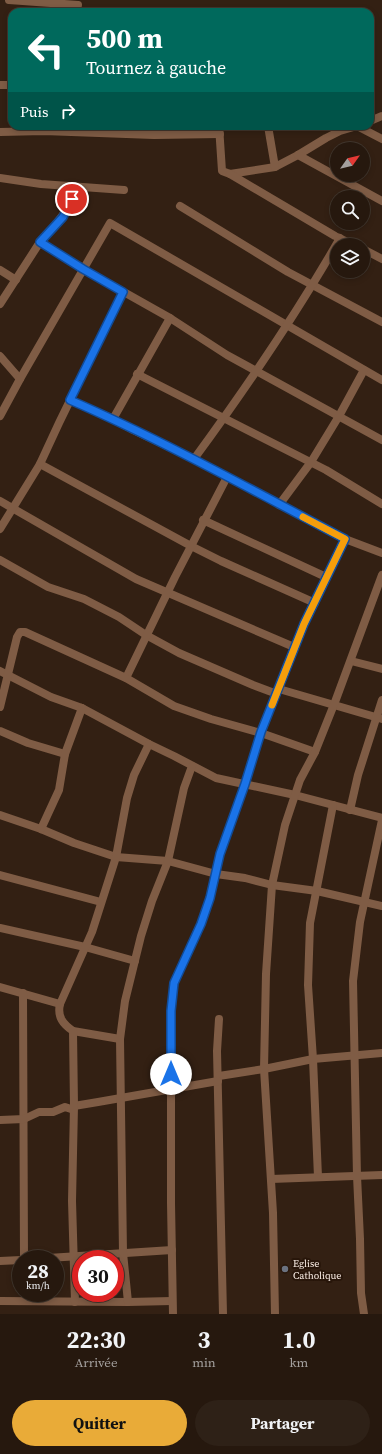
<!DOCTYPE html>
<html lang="fr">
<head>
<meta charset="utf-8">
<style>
	:root { --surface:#26180e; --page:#2e2117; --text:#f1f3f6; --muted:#a4a09e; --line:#42372e; --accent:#e9ab38 }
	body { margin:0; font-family:"Source Serif 4",serif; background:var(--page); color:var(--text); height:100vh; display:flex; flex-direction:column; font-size:15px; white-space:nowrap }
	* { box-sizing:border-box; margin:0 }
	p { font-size:13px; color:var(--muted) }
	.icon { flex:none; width:22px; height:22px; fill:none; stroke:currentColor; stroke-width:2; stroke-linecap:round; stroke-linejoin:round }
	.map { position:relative; height:1314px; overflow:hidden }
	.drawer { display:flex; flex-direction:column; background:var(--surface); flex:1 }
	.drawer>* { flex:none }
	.top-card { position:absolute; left:8px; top:8px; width:366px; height:122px; border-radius:12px; box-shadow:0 2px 6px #0003,0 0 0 1px var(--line); background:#00695c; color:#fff; overflow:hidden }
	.needle { width:26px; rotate:56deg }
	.controls { position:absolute; left:330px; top:142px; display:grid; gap:8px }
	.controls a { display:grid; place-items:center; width:40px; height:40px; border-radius:50%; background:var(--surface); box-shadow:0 2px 6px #0003,0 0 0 1px var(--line); font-size:20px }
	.speed { position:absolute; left:12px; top:1250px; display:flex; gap:8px; font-size:20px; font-weight:700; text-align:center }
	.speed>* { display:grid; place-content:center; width:52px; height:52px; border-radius:50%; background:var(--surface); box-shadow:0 2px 6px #0003,0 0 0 1px var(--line); line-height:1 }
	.speed small { font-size:10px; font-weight:400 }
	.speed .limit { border:6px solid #d22; background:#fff; color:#111 }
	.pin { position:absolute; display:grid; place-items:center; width:34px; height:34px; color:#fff; margin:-17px; border:2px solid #fff; border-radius:50%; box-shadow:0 1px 4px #0007 }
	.me { position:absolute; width:44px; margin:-22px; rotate:0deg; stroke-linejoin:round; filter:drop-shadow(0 0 3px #0008) }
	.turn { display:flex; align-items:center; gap:14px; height:84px; padding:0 12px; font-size:18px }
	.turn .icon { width:52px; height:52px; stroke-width:2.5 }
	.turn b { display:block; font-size:28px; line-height:34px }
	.then { display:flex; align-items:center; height:38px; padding:0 12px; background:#0003; gap:8px; font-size:15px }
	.eta { display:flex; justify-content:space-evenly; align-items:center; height:68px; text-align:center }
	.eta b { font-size:24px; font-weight:700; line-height:28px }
	.cta { display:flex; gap:8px; margin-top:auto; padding:8px 12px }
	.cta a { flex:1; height:46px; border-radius:24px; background:var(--accent); color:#111; font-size:16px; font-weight:700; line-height:46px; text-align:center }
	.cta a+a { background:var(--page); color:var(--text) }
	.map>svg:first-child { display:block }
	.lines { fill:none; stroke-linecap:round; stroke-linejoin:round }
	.minor { stroke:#7f5c45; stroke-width:8 }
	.route-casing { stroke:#114b97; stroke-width:10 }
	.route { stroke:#1a73e8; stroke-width:7 }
	.slow { stroke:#f59e0b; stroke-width:7 }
	.worship-dot { fill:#6b7280; stroke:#28160a; stroke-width:1.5 }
	.labels { text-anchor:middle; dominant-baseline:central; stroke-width:4; stroke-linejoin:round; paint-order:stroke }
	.poi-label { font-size:10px; fill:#fdf0e8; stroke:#28160a; text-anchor:start }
</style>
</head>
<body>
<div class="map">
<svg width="382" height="1314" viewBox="0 0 382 1314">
	<rect width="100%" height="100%" fill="#332013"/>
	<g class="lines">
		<!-- minor -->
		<g class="minor">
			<path d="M 9,0 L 78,5"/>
			<path d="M 0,85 L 12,85"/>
			<path d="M 370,121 L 382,116"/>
			<path d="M 219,126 L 222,171 L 230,174 L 275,167 L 298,155 L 326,138 L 340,131 L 357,126"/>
			<path d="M 268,126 L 275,167"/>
			<path d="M 357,126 L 382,139"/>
			<path d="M 0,132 L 44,131 L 154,135 L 220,134"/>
			<path d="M 298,155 L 382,201"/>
			<path d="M 230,174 L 335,236 L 354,245"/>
			<path d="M 0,178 L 41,184 L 124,190"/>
			<path d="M 180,206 L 288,272 L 382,322"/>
			<path d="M 40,242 C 56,224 69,212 74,187"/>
			<path d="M 363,249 L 382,259"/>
			<path d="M 0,270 L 16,280"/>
			<path d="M 0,304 L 40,242 L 83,269 L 170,318 L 227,355 L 382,440"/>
			<path d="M 0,356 L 20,379"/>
			<path d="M 137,374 L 326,470 L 382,504"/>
			<path d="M 70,400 L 113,419 L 133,430 L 194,459 L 345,539 L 382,553"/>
			<path d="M 0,416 L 20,379 L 110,223 L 382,380"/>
			<path d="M 113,419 L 170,318"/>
			<path d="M 194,459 C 246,388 296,315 340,238"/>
			<path d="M 40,464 L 191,546 L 221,561 L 315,603"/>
			<path d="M 0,501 L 136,579 L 294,647"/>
			<path d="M 279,505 L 311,462 L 339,416 L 364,370"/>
			<path d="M 203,520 L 326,577"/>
			<path d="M 0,529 L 40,464 L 59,423 L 123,292"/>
			<path d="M 0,560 L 48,587 L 84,599 L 119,617 L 146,635 L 179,653 L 253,685 L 277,694"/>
			<path d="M 351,661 L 382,669"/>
			<path d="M 0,671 L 51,697 L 82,708 L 149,744 L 174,756 L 216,778 L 295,795 L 382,818"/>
			<path d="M 126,678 L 175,577 L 227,477"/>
			<path d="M 279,689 L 382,719"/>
			<path d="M 0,707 L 17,637 L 20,632 L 25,632 L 126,678 L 174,706 L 211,719 L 261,733 L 315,752"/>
			<path d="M 0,731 L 28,743 L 65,754"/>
			<path d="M 350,810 L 358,775 L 382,700"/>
			<path d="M 0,815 L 41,829 L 74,843 L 116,857 L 168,861 L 216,874 L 245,878 L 272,885 L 317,891 L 382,906"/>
			<path d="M 41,829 L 59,790 L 65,754 L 82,708"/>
			<path d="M 0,875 L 101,902"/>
			<path d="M 0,928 L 85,947 L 135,961"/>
			<path d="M 0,987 L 60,1004"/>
			<path d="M 23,993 L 24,1259"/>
			<path d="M 219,1019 L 217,1051 L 223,1314"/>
			<path d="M 73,1031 L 120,1039"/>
			<path d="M 219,1076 L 264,1069 L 313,1059 L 382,1053"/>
			<path d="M 0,1120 L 24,1119 L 39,1112 L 53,1112 L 65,1107 L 71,1109 L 74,1106 L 98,1102 L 218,1081"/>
			<path d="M 318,1177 L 313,1059 L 308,985 L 310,923 L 333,805"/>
			<path d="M 271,1179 L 382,1175"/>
			<path d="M 33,1259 L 172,1250"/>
			<path d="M 0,1261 L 21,1260"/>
			<path d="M 0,1301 L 128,1302 L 172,1301"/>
			<path d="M 75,1302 L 72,1201 L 74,1106 L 73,1031 C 63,1024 57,1017 60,1004 L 92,932 L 116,857 L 127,798 L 134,775 L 149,744"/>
			<path d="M 128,1302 L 123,1253 L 120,1039 L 125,1001 L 141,936 L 152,901 L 168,861 L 184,788 L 192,766"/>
			<path d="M 173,1314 L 171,1203 L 171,1011 L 174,983 L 201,923 L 210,898 L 220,854 L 245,784 L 261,733 L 304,624 L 345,539"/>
			<path d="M 275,1314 L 273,1213 L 264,1069 L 266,974 L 272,885 L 285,825 L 300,780 L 315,752 L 335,702 L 382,575"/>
			<path d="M 364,1314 L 361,1293 L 360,1239 L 357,1176 L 353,981 L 360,922 L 382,820"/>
		</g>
	</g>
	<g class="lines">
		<defs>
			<path id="route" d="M 72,199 L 63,217 L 40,242 L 83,269 L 123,292 L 70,400 C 164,441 254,491 345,539 L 304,624 L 261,732 L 245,784 L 220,854 L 210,898 L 201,924 L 174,983 L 171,1011 L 171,1074"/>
		</defs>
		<!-- route casing -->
		<use href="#route" class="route-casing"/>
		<!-- route -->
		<use href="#route" class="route"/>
		<!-- slow -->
		<path class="slow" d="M 272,705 L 304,624 L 345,539 L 303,517"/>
	</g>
	<!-- markers -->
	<circle class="worship-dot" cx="285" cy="1269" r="4"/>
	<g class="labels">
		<!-- poi labels -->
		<g class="poi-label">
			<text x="293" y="1263">Eglise<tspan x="293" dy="12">Catholique</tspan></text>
		</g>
	</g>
</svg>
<div class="controls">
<a><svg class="needle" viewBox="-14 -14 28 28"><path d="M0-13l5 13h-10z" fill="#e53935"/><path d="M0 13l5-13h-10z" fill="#a4a09e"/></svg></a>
<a><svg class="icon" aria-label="search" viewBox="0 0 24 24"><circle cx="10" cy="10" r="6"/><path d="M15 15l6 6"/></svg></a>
<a><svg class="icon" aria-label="layers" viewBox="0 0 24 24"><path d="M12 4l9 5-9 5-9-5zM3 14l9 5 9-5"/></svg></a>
</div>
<div class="speed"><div>28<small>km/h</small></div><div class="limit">30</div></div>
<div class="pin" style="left:72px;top:199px;background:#d93025"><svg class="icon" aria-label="arrive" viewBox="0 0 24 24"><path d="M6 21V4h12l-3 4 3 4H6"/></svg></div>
<svg class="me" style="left:171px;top:1074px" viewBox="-20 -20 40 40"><circle r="19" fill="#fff"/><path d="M0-13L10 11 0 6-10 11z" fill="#1a73e8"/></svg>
<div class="top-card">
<div class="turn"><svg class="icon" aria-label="left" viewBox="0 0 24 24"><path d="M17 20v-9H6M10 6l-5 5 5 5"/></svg><div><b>500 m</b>Tournez à gauche</div></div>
<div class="then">Puis<svg class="icon" aria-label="right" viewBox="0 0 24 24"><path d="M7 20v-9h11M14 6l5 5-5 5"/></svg></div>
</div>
</div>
<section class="drawer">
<div class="eta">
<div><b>22:30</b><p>Arrivée</p></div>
<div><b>3</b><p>min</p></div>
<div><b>1.0</b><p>km</p></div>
</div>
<div class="cta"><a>Quitter</a><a>Partager</a></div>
</section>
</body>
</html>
